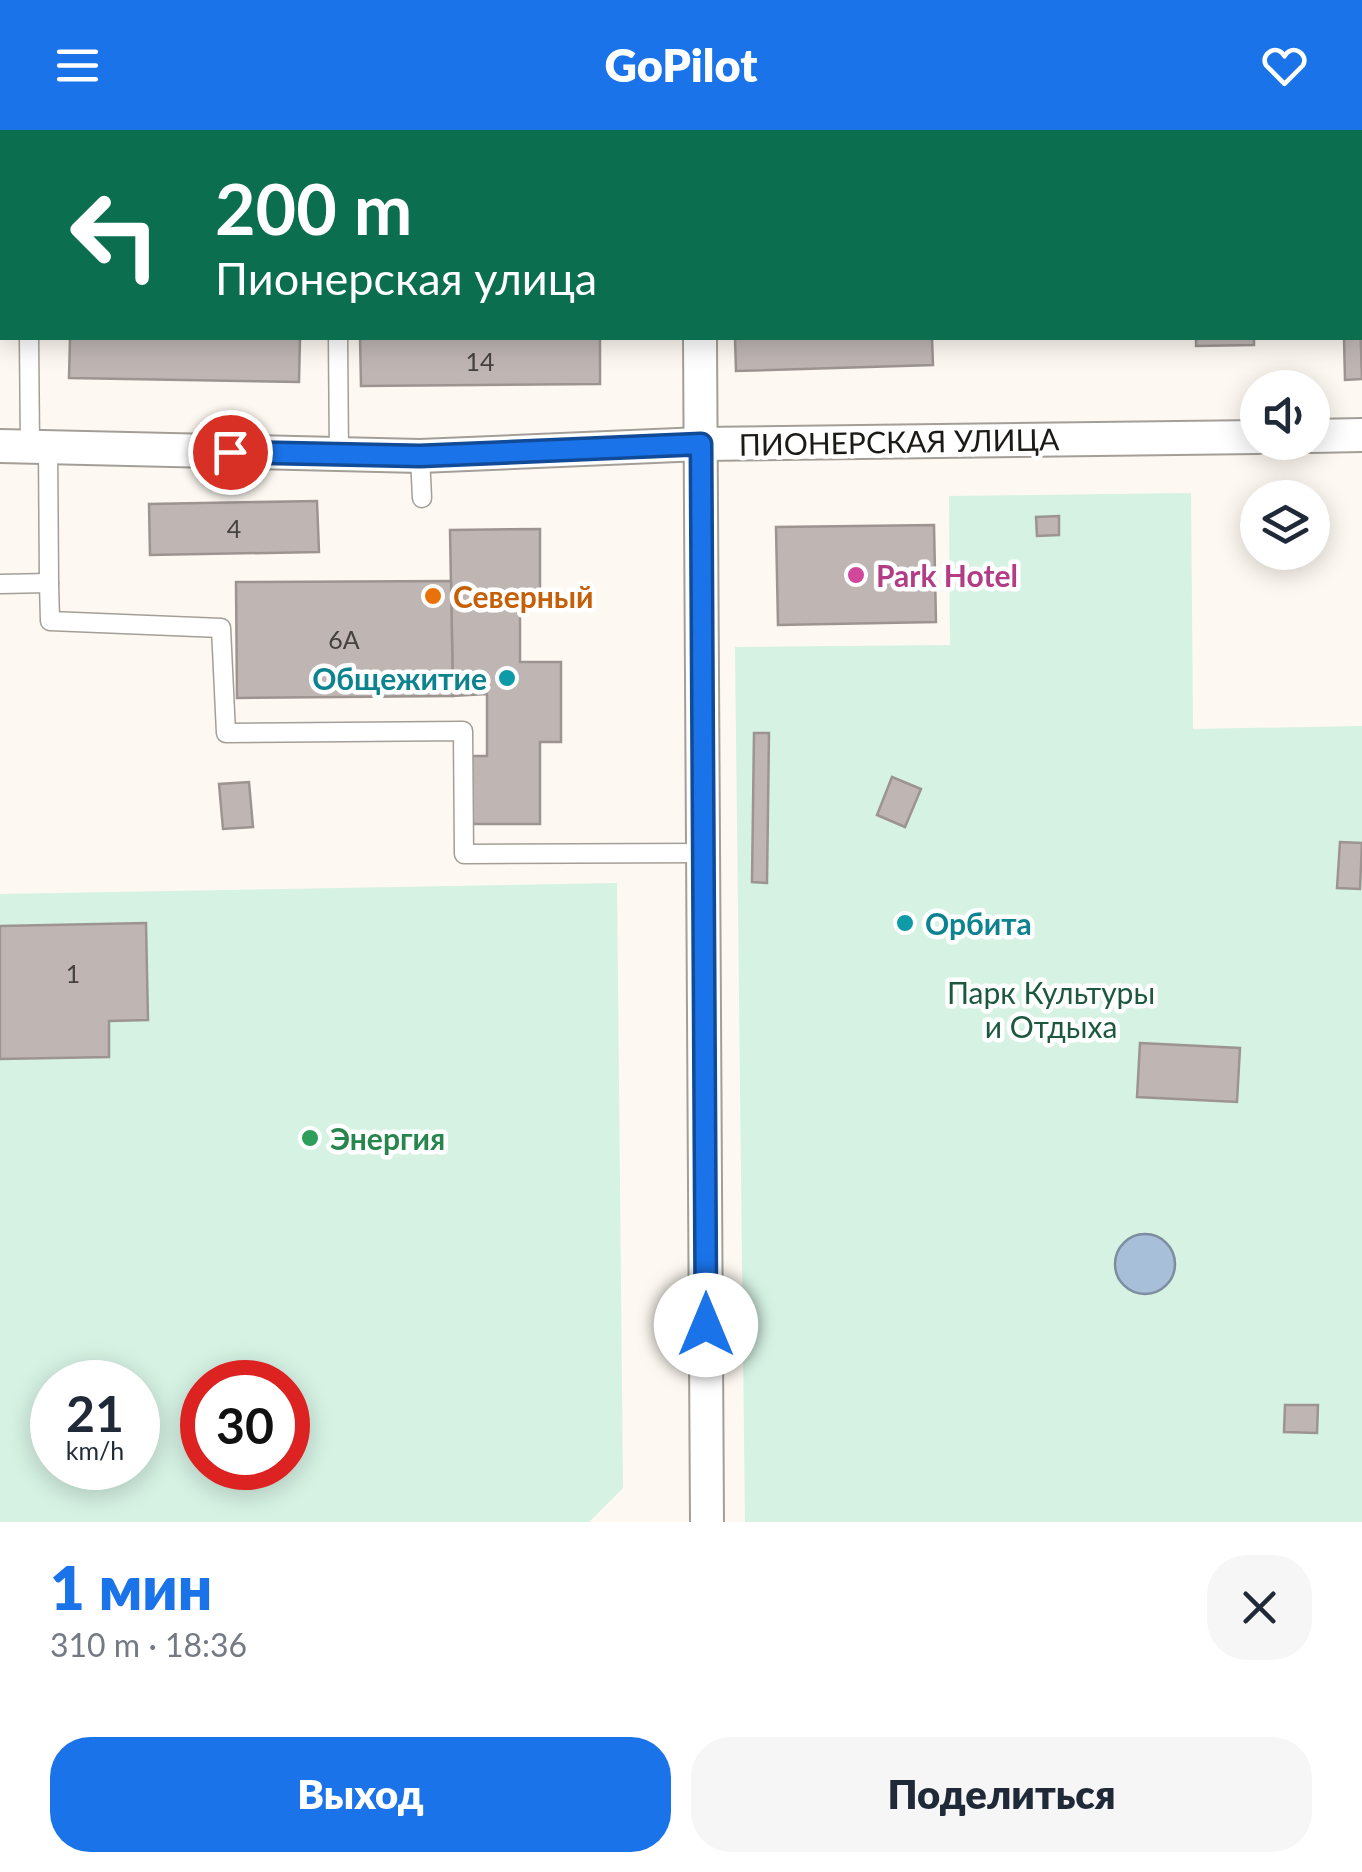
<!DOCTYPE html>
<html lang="ru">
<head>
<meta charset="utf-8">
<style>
	:root { --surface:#fff; --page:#f6f6f7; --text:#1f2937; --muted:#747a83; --accent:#1a73e8 }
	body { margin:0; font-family:Lato,sans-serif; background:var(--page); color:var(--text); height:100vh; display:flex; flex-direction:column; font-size:38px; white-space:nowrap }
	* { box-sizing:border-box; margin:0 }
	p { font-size:32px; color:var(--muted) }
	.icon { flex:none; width:55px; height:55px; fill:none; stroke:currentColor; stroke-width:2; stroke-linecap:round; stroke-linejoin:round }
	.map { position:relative; height:1392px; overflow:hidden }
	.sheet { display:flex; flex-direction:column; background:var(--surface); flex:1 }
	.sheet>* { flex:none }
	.guide { position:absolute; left:0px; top:0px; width:1362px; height:210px; box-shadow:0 5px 25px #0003; background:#0b6e4f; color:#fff; overflow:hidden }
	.tools { position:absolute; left:1240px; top:240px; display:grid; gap:20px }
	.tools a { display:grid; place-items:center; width:90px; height:90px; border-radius:50%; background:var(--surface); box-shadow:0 5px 25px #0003; font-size:50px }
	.speed { position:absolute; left:30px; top:1230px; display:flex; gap:20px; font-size:50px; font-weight:700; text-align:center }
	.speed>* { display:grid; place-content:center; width:130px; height:130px; border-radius:50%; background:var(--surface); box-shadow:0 5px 25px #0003; line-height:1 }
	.speed small { font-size:25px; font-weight:400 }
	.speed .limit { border:15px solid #d22; background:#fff; color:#111 }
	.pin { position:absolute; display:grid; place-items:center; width:85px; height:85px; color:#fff; margin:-42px; border:5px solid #fff; border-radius:50%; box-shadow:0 2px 10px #0007 }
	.me { position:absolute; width:110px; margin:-55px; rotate:0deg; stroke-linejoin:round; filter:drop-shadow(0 0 8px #0008) }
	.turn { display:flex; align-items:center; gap:35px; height:210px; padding:0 50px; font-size:45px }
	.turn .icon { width:130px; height:130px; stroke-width:2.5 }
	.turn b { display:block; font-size:70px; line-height:85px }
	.round { display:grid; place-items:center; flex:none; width:105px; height:105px; border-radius:40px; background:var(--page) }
	.head { display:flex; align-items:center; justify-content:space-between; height:170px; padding:0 50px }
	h1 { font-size:60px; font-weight:800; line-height:75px; color:var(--accent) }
	.primary-button { display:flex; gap:20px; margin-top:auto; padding:20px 50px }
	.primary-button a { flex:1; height:115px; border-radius:40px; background:var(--accent); color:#fff; font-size:40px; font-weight:800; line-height:115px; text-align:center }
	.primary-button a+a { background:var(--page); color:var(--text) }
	header { display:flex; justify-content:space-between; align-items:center; height:130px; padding:0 50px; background:var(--accent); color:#fff; font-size:45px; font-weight:800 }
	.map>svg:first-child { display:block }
	.green { fill:#d5f2e3; fill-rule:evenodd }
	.water { fill:#a7bfd8; stroke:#7d8e9e; stroke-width:2.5 }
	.building { fill:#bfb6b4; stroke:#9d9492; stroke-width:2.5 }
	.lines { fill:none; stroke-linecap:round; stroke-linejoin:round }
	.lane-casing { stroke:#a39f98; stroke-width:21 }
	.street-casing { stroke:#a39f98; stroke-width:36 }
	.lane { stroke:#fff; stroke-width:18 }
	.street { stroke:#fff; stroke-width:32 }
	.route-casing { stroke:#114b97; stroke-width:25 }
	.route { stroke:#1a73e8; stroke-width:18 }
	.hotel-dot { fill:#d1479c; stroke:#fff; stroke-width:4 }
	.food-dot { fill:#e8710a; stroke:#fff; stroke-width:4 }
	.culture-dot { fill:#0f9aa8; stroke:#fff; stroke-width:4 }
	.leisure-dot { fill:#2e9e5b; stroke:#fff; stroke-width:4 }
	.labels { text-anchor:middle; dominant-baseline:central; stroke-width:9; stroke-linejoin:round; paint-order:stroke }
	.number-label { font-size:25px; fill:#44413e }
	.street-label { font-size:30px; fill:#1b1a17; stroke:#fff }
	.hotel-label { font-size:30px; font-weight:bold; fill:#b23c85; stroke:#fff; text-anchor:start }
	.food-label { font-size:30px; font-weight:bold; fill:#c56008; stroke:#fff; text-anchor:start }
	.culture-label { font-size:30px; font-weight:bold; fill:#0d838f; stroke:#fff; text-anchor:end }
	.park-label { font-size:30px; fill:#1c573e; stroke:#fff }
	.leisure-label { font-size:30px; font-weight:bold; fill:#27864d; stroke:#fff; text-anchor:start }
</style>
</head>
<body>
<header><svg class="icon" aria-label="menu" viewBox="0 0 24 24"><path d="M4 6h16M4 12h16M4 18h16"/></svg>GoPilot<svg class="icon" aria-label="heart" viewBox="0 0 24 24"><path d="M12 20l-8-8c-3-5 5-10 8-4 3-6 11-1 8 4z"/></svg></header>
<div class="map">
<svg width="1362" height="1392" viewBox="0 0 1362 1392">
	<rect width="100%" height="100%" fill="#fdf8f1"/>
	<!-- green -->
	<g class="green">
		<path d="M 1191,363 L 1193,599 L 1362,596 L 1362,1392 L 745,1392 L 735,517 L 950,515 L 949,366 Z"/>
		<path d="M 617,753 L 623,1358 L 589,1392 L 0,1392 L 0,764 ZM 52,1252 L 138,1252 L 138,1338 L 52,1338 ZM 202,1252 L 288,1252 L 288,1338 L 202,1338 Z"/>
	</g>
	<!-- water -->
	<circle class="water" cx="1145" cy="1134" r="30"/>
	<!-- building -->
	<g class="building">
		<path d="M 525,0 L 598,0 L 598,2 L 526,2 Z"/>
		<path d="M 1360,190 L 1362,249 L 1345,250 L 1344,208 L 1360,208 Z"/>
		<path d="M 70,208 L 300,208 L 299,252 L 69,248 Z"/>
		<path d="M 360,208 L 600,208 L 600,254 L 361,256 Z"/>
		<path d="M 735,208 L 932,208 L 933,235 L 736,241 Z"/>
		<path d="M 1196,208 L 1254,208 L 1254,215 L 1196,216 Z"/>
		<path d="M 317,371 L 319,422 L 150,425 L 149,374 Z"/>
		<path d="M 1059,386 L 1059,405 L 1037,406 L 1036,387 Z"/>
		<path d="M 934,395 L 936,492 L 778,495 L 776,397 Z"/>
		<path d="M 540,399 L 540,476 L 520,476 L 520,532 L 561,532 L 561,612 L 540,612 L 540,694 L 472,694 L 472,626 L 487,626 L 487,564 L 453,566 L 450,400 Z"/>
		<path d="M 451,451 L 453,566 L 237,568 L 236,452 Z"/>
		<path d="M 754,603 L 769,603 L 767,753 L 752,752 Z"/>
		<path d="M 892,647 L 921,659 L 905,697 L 877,685 Z"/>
		<path d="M 249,652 L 253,697 L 223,699 L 219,654 Z"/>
		<path d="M 1340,712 L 1362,713 L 1360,759 L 1337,758 Z"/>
		<path d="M 146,793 L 148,890 L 109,891 L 109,927 L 0,929 L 0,796 Z"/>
		<path d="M 1140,913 L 1240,918 L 1237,972 L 1137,967 Z"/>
		<path d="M 1285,1275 L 1318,1275 L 1317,1303 L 1284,1302 Z"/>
	</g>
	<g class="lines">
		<defs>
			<g id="lane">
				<path d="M 93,0 L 93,2"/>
				<path d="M 993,0 L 993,2"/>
				<path d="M 1096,0 L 1099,2"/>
				<path d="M 1274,2 L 1275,0"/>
				<path d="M 0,163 L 2,163"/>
				<path d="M 1360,167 L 1362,167"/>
				<path d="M 29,208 L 30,317"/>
				<path d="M 338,208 L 339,326"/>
				<path d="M 48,316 L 49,453"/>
				<path d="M 420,326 L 422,368"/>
				<path d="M 0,454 L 49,453 L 50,491 L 221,498 L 226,603 L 463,601 L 464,724 L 703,723"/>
			</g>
			<g id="street">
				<path d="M 700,0 L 700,2"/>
				<path d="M 700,208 L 707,1392"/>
				<path d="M 1312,306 L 1362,305"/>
				<path d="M 0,316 L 420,326 L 701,314 L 1258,307"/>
			</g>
		</defs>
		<!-- lane casing -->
		<use href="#lane" class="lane-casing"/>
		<!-- street casing -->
		<use href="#street" class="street-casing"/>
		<!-- lane -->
		<use href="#lane" class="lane"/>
		<!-- street -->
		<use href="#street" class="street"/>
	</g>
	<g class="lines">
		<defs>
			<path id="route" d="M 230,322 L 420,326 L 701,314 L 706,1195"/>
		</defs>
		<!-- route casing -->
		<use href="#route" class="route-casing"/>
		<!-- route -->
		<use href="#route" class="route"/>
	</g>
	<!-- markers -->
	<circle class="hotel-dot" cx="856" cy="445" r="10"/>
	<circle class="food-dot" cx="433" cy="466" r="10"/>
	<g class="culture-dot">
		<circle cx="507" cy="548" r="10"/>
		<circle cx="905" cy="793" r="10"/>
	</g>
	<circle class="leisure-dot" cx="310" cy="1008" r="10"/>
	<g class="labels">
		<!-- number labels -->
		<g class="number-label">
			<text x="480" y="231">14</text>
			<text x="234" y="398">4</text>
			<text x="344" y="509">6А</text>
			<text x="73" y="843">1</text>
		</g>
		<!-- street labels -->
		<g class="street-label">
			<text transform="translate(899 311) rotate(-1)">ПИОНЕРСКАЯ УЛИЦА</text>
		</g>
		<!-- hotel labels -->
		<g class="hotel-label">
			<text x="876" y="445">Park Hotel</text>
		</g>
		<!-- food labels -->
		<g class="food-label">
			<text x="453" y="466">Северный</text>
		</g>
		<!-- culture labels -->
		<g class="culture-label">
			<text x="487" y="548">Общежитие</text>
			<text x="925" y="793" text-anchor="start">Орбита</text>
		</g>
		<!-- park labels -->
		<g class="park-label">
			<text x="1051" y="862">Парк Культуры<tspan x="1051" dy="34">и Отдыха</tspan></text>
		</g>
		<!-- leisure labels -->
		<g class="leisure-label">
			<text x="330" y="1008">Энергия</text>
		</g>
	</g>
</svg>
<div class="tools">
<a><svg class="icon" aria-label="sound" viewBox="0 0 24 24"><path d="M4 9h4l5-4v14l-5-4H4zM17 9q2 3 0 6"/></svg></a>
<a><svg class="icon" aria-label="layers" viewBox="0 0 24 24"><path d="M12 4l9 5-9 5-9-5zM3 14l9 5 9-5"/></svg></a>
</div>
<div class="speed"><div>21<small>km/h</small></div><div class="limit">30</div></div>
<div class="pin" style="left:230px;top:322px;background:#d93025"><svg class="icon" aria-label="arrive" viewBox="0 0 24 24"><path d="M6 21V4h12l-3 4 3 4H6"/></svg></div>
<svg class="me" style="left:706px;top:1195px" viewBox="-20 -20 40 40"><circle r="19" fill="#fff"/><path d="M0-13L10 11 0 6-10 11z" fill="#1a73e8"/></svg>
<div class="guide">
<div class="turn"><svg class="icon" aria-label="left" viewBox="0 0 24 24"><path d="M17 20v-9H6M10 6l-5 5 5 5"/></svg><div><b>200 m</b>Пионерская улица</div></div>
</div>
</div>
<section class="sheet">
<div class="head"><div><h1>1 мин</h1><p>310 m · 18:36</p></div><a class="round"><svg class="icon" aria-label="close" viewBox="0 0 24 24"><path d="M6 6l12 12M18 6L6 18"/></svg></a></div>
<div class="primary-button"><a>Выход</a><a>Поделиться</a></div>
</section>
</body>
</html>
